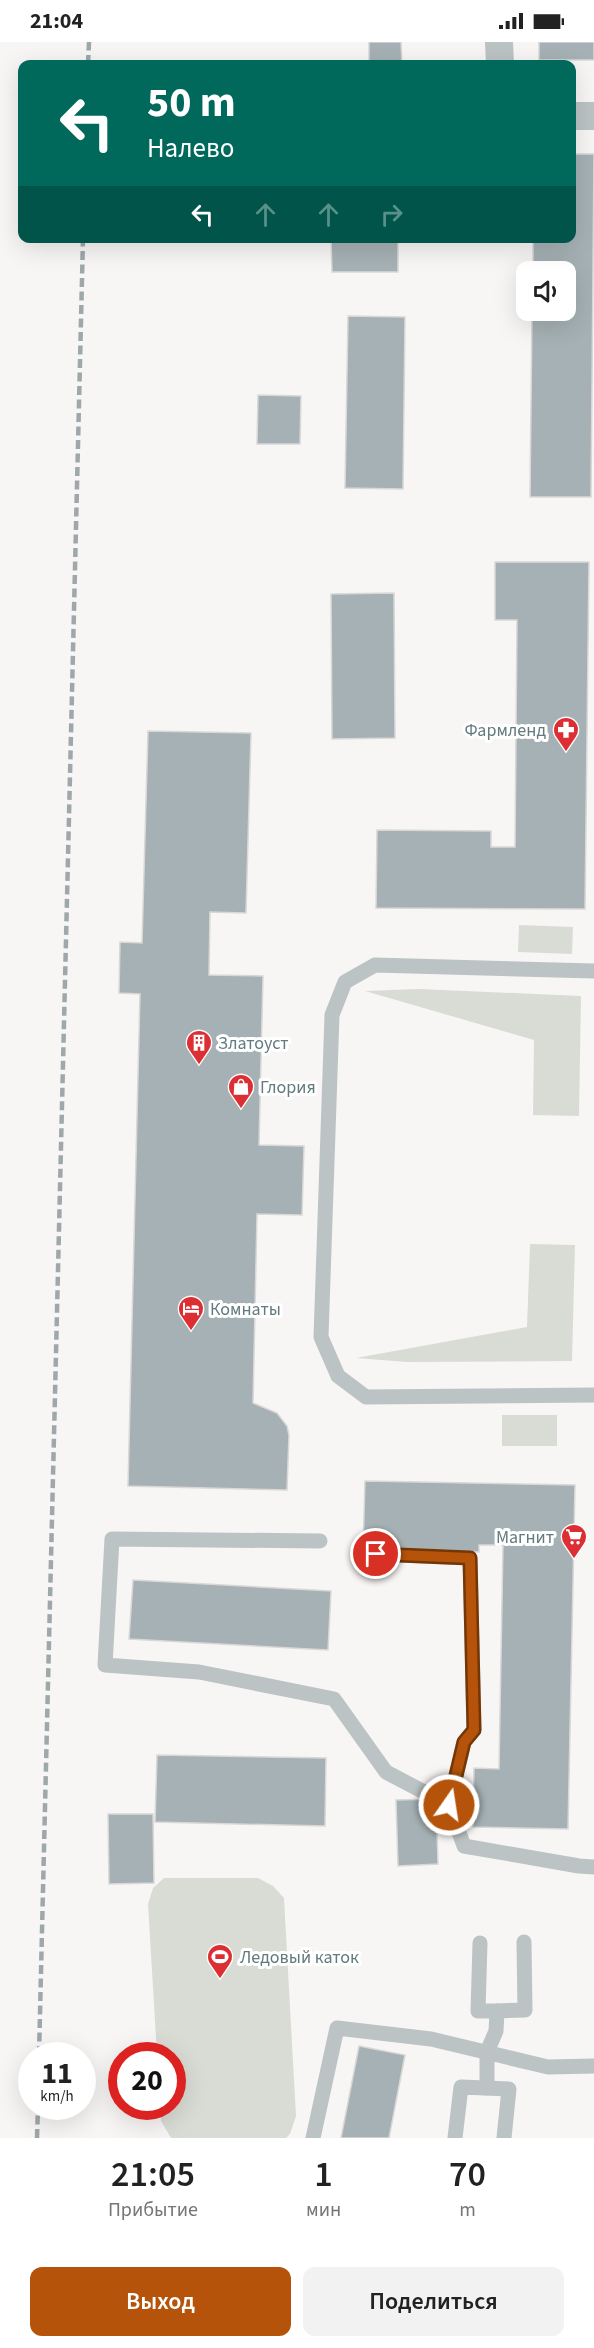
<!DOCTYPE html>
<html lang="ru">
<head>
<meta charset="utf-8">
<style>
	:root { --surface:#fff; --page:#f2f2f2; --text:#222; --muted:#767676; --accent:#b45309 }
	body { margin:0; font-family:"Source Sans 3",sans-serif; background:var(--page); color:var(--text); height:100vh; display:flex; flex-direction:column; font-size:22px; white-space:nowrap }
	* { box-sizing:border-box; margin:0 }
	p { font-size:20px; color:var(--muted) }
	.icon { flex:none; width:33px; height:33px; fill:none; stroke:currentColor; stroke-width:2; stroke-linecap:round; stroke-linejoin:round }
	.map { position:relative; height:2096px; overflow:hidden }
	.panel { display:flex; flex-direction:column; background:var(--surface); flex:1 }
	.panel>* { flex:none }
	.banner { position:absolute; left:18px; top:18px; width:558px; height:183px; border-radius:12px; box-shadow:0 6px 24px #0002; background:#00695c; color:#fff; overflow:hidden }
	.controls { position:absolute; left:516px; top:219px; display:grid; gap:12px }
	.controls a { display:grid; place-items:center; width:60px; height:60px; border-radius:12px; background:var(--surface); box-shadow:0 6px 24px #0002; font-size:30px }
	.speed { position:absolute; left:18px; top:2000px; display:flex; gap:12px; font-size:30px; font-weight:700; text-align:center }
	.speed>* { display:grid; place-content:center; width:78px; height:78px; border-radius:50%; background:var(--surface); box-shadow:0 6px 24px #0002; line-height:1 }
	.speed small { font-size:15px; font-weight:400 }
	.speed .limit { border:9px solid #d22; background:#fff; color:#111 }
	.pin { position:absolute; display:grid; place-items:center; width:51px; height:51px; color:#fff; margin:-26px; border:3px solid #fff; border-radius:50%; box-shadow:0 2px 6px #0007 }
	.me { position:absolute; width:66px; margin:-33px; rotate:13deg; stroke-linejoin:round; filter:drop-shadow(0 0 4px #0008) }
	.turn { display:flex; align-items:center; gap:21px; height:126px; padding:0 30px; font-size:27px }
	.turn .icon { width:78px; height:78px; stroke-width:2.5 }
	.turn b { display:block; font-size:42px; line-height:51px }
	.lanes { display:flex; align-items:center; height:57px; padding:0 30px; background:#0003; justify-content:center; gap:30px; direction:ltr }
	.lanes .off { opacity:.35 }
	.eta { display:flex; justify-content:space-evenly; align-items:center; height:102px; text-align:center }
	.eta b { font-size:36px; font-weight:600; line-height:42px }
	.action { display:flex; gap:12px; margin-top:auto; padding:12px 30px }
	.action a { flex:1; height:69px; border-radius:12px; background:var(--accent); color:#fff; font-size:24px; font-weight:600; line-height:69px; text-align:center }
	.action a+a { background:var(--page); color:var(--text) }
	.status { display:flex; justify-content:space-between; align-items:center; height:42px; padding:0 30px; background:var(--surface); direction:ltr }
	.status svg { height:16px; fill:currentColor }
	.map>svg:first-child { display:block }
	.green { fill:#d9dcd4 }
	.building { fill:#a5b1b4; stroke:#d9d8d7; stroke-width:1.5 }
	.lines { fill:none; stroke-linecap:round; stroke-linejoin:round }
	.lane { stroke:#bcc3c4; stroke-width:15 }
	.street { stroke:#bcc3c4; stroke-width:28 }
	.rail { stroke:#9ea8ab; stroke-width:4.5; stroke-dasharray:9 4.5; stroke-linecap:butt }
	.route-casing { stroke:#753606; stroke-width:15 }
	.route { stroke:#b45309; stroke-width:10 }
	.labels { text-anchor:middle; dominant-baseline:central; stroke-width:6; stroke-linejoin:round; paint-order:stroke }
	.poi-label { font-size:18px; fill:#637a7e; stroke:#fff; text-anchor:start }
</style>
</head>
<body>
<div class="status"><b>21:04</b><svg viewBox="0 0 49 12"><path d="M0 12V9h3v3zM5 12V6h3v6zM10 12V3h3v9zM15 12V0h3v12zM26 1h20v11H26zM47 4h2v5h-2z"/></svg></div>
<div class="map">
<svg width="594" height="2096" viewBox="0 0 594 2096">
	<rect width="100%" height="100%" fill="#f7f6f4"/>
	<!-- green -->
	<g class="green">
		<path d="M 519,883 L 573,885 L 572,912 L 518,910 Z"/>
		<path d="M 419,947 L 581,954 L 579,1074 L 533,1073 L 534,998 L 365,949 Z"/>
		<path d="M 530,1202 L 575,1203 L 572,1319 L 407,1320 L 356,1316 L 527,1285 Z"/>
		<rect x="502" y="1373" width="55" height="31"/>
		<path d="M 164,1836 L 258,1836 L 273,1844 L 284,1856 L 296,2074 L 290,2092 L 286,2096 L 171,2096 L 161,2079 L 160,2064 L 172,2064 L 172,2013 L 157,2013 L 148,1862 L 153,1846 Z"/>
	</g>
	<!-- building -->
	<g class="building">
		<path d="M 369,0 L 401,0 L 402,22 L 369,22 Z"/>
		<rect x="539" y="0" width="55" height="18"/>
		<path d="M 572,112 L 594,112 L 591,455 L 530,455 L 532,268 L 566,268 L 566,230 L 533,230 L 533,196 L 572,196 Z"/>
		<path d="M 331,196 L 398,196 L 398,230 L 332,230 Z"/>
		<path d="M 348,274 L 405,275 L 403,447 L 345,446 Z"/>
		<path d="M 258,353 L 301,354 L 300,402 L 257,402 Z"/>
		<path d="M 495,520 L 589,520 L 585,867 L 376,866 L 377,788 L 491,789 L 491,805 L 515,805 L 517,578 L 495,578 Z"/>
		<path d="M 394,551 L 395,696 L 332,697 L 331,552 Z"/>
		<path d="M 148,689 L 251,691 L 246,871 L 210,870 L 209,933 L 263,934 L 259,1103 L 304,1104 L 302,1173 L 257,1172 L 253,1361 L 277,1371 L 287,1384 L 289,1393 L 287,1448 L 128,1444 L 140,952 L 119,951 L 120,900 L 142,901 Z"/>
		<path d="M 365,1439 L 575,1443 L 568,1787 L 473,1785 L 474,1726 L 499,1727 L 503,1503 L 479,1503 L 479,1510 L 363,1508 Z"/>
		<path d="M 133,1538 L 331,1549 L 328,1608 L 129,1597 Z"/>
		<path d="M 157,1713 L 326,1716 L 325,1784 L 155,1780 Z"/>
		<path d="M 436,1757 L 438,1822 L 398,1824 L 396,1758 Z"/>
		<path d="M 108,1772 L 153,1772 L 154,1841 L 109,1842 Z"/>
		<path d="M 359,2004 L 405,2013 L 389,2096 L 341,2096 Z"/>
	</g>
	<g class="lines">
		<!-- lane -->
		<g class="lane">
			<path d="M 594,929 L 375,923 L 345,940 L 332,973 L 321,1295 L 338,1334 L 366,1355 L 594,1353"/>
			<path d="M 320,1499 L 112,1497 L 105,1623 L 199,1630 L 334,1657 L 386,1730 L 449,1763 L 464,1804 L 579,1824 L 594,1825"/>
			<path d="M 376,1512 L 470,1516 L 474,1688 L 464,1700 L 449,1763"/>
			<path d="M 480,1901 L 478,1969 L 497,1969 L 496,1989 L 487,2010 L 487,2046"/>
			<path d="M 497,1969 L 525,1968 L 524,1900"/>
			<path d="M 313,2096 L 337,1986 L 431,1997 L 548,2025 L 594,2024"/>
			<path d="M 455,2096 L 461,2045 L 509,2047 L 504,2096"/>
		</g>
		<!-- street -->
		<g class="street">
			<path d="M 499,0 L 500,22"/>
			<path d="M 572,74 L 594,74"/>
		</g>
		<!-- rail -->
		<g class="rail">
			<path d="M 88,22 L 89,0"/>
			<path d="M 39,2013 L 83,196"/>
			<path d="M 37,2096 L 38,2064"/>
		</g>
	</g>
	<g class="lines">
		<defs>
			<path id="route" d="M 376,1512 L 470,1516 L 474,1688 L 464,1700 L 449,1763"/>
		</defs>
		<!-- route casing -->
		<use href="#route" class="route-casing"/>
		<!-- route -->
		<use href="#route" class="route"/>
	</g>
	<!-- icons -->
	<defs>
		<symbol id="pharmacy-pin" viewBox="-11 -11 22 30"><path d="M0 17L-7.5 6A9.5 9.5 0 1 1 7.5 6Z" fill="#dd2e33" stroke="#fff"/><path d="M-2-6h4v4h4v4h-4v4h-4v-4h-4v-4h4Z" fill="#fff"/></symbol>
		<symbol id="building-pin" viewBox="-11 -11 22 30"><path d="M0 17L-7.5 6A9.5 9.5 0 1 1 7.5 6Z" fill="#dd2e33" stroke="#fff"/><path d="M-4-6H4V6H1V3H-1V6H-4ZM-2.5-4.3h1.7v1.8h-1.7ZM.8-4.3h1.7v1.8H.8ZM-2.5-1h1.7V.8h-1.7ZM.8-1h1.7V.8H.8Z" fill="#fff"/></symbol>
		<symbol id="shop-pin" viewBox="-11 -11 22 30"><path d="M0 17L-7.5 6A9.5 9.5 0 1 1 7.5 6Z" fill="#dd2e33" stroke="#fff"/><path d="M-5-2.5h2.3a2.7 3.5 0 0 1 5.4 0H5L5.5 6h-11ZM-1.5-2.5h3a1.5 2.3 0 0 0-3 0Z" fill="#fff"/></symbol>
		<symbol id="hotel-pin" viewBox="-11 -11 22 30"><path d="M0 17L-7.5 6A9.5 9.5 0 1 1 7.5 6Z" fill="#dd2e33" stroke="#fff"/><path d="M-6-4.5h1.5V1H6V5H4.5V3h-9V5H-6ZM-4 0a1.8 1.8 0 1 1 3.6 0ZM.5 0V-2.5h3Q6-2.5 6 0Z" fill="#fff"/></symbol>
		<symbol id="supermarket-pin" viewBox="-11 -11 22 30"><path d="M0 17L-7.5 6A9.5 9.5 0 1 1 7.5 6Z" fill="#dd2e33" stroke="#fff"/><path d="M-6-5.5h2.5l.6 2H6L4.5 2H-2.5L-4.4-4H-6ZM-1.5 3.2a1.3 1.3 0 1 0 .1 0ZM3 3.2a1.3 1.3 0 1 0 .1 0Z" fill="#fff"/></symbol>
		<symbol id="stadium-pin" viewBox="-11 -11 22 30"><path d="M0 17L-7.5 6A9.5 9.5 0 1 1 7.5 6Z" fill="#dd2e33" stroke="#fff"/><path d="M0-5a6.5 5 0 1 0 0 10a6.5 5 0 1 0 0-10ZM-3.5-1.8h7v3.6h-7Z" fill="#fff"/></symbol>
	</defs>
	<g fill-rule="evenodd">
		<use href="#pharmacy-pin" x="551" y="673" width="30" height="40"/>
		<use href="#building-pin" x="184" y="986" width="30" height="40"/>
		<use href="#shop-pin" x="226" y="1030" width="30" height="40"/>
		<use href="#hotel-pin" x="176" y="1252" width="30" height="40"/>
		<use href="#supermarket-pin" x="559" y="1480" width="30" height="40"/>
		<use href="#stadium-pin" x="205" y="1900" width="30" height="40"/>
	</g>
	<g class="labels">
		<!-- poi labels -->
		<g class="poi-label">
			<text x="546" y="688" text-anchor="end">Фармленд</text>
			<text x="218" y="1001">Златоуст</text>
			<text x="260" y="1045">Глория</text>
			<text x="210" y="1267">Комнаты</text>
			<text x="554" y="1495" text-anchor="end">Магнит</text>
			<text x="240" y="1915">Ледовый каток</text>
		</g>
	</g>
</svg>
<div class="controls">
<a><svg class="icon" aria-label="sound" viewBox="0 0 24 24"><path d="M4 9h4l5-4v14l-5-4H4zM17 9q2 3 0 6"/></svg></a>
</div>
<div class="speed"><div>11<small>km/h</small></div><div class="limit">20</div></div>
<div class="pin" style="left:376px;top:1512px;background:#d93025"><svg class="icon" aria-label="arrive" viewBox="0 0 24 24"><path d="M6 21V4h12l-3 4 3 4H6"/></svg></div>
<svg class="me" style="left:449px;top:1763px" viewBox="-20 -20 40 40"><circle r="17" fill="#b45309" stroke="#fff" stroke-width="3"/><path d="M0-11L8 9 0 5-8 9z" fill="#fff"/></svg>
<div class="banner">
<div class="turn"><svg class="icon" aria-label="left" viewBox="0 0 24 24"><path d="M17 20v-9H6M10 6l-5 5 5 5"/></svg><div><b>50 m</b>Налево</div></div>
<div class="lanes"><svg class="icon" aria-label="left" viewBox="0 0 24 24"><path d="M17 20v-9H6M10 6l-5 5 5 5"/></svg><svg class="icon off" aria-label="ahead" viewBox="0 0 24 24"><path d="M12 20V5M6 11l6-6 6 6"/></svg><svg class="icon off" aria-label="ahead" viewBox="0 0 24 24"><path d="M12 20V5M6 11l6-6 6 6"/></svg><svg class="icon off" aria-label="right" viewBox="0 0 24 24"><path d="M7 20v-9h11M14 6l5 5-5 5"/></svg></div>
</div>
</div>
<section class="panel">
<div class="eta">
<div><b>21:05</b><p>Прибытие</p></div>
<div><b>1</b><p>мин</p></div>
<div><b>70</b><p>m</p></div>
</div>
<div class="action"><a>Выход</a><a>Поделиться</a></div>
</section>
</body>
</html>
